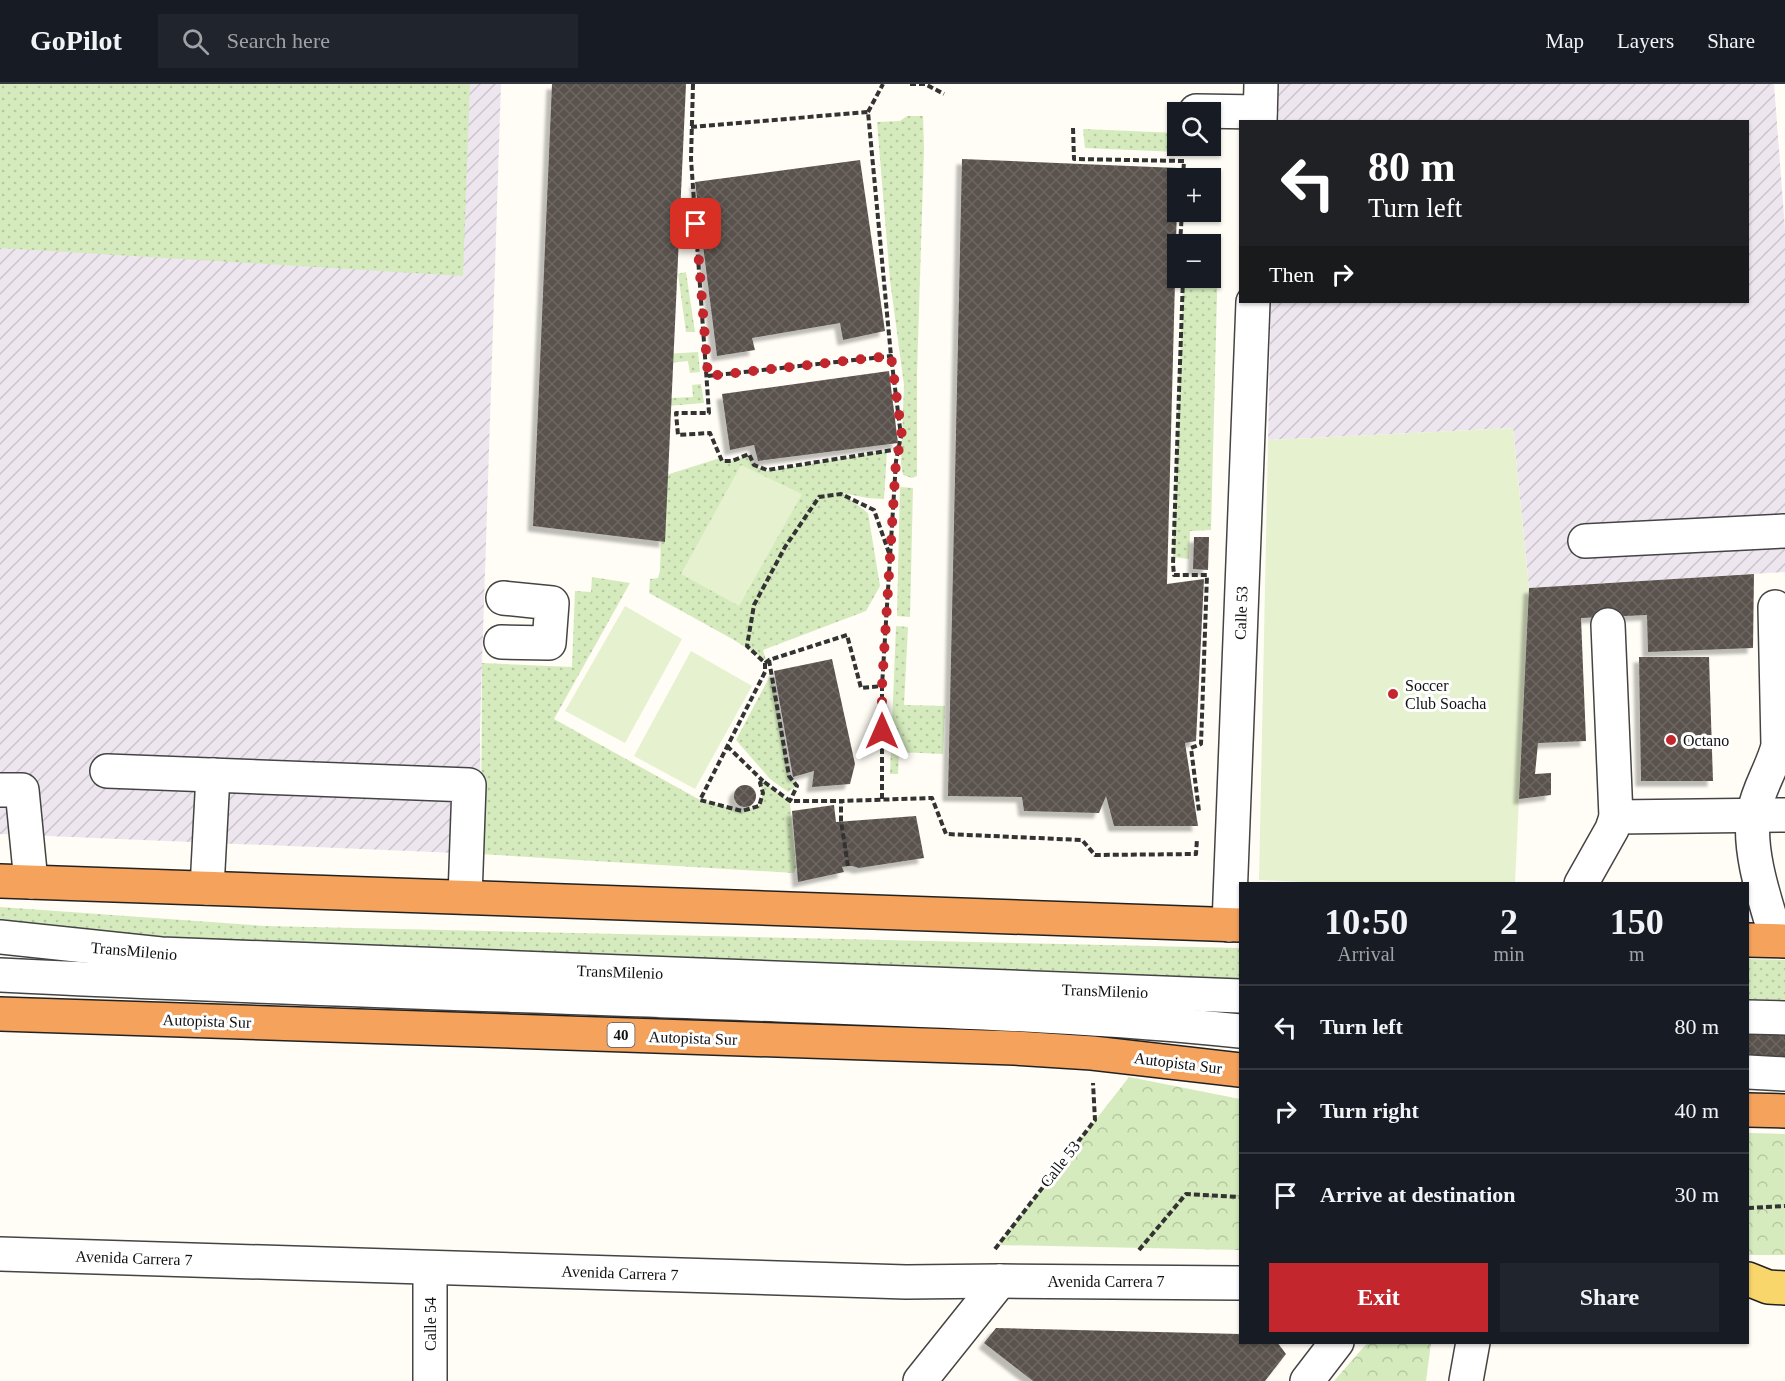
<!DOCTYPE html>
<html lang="en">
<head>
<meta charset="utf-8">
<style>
	:root { --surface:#171b24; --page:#20242c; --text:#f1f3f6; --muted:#9ea1a6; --line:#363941; --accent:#c4262e }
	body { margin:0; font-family:Georgia,serif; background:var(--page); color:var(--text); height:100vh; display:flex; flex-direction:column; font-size:22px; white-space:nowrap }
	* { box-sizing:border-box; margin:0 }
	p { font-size:20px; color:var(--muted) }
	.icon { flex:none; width:33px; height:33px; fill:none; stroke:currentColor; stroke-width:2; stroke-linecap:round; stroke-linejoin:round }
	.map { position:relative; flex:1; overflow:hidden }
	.side { position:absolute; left:1239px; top:798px; width:510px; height:462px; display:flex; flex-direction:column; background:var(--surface); border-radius:0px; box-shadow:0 2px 4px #0004 }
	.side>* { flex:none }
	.hud { position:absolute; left:1239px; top:36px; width:510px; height:183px; border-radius:0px; box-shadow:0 2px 4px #0004; background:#202124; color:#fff; overflow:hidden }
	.buttons { position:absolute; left:1167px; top:18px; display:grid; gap:12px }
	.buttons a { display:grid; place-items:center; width:54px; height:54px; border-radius:0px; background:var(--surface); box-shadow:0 2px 4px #0004; font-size:30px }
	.pin { position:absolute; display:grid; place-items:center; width:51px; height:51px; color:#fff; margin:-26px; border-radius:12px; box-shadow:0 3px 9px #0006 }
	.me { position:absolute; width:66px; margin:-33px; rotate:0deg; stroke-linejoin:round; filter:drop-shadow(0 0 4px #0008) }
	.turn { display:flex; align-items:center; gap:21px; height:126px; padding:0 30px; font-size:27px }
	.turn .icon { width:78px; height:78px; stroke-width:2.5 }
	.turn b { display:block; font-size:42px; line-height:51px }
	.then { display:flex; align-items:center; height:57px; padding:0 30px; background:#0003; gap:12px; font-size:22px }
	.eta { display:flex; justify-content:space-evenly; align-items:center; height:102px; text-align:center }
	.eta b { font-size:36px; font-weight:600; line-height:42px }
	.action { display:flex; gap:12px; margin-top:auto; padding:12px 30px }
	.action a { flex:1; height:69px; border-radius:0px; background:var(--accent); color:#fff; font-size:24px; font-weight:600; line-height:69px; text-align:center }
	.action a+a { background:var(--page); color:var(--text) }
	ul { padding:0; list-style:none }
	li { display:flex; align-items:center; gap:18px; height:84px; padding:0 30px; border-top:2px solid var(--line) }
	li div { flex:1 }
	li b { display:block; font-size:22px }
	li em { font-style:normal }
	header { display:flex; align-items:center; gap:36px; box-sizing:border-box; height:84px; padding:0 30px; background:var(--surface); border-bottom:2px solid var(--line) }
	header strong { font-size:28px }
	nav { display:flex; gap:33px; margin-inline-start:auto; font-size:21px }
	.search { width:420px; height:54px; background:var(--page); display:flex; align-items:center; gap:15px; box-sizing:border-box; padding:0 21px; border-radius:0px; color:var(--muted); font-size:22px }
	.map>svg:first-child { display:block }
	.industrial { fill:url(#industrial-furrows) }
	.grass { fill:url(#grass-dots) }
	.park { fill:url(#park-crowns) }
	.pitch { fill:#e6f2cf }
	.building { fill:url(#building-cross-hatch); filter:url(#shadow) }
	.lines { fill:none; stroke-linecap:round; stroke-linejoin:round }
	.minor-casing { stroke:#444; stroke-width:36 }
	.major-casing { stroke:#222; stroke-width:36 }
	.highway-casing { stroke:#222; stroke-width:36 }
	.path { stroke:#333; stroke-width:4; stroke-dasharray:6 3; stroke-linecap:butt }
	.minor { stroke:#fff; stroke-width:33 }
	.major { stroke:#f9d66b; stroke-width:33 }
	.highway { stroke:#f5a25d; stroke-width:33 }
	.route { stroke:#c4262e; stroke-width:10; stroke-dasharray:0 18 }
	.poi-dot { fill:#c4262e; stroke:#fff; stroke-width:2 }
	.labels { text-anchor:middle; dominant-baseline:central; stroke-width:6; stroke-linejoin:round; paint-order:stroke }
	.shield { fill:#fff; stroke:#585858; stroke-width:1.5 }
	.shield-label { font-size:15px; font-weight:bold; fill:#111 }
	.street-label { font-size:16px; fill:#111; stroke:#fff }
	.poi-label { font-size:16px; fill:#111; stroke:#fff; text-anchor:start }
</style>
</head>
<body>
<header>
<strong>GoPilot</strong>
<div class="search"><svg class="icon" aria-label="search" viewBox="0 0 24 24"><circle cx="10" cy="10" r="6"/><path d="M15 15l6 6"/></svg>Search here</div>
<nav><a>Map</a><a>Layers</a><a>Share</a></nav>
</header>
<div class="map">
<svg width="1785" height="1297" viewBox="0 0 1785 1297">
	<defs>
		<pattern id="industrial-furrows" width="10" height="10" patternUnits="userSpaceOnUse" patternTransform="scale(1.5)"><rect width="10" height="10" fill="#eee6ef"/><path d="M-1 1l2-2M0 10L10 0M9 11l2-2" fill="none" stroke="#cbc4cc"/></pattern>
		<pattern id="grass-dots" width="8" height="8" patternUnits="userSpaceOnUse" patternTransform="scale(1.5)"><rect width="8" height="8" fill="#d5ebbd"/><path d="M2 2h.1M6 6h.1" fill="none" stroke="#b6c8a1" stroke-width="1.8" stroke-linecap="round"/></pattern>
		<pattern id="park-crowns" width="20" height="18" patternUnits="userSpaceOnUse" patternTransform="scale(1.5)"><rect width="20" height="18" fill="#d5ebbd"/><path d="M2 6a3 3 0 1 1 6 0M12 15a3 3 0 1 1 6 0" fill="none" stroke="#b6c8a1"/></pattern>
		<pattern id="building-cross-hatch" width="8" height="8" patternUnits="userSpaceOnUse" patternTransform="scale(1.5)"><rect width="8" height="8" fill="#5a524d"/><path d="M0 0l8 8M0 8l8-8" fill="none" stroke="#6d6662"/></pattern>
		<filter id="shadow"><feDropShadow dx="-5.5" dy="5.5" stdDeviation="1.5" flood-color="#0004"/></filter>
	</defs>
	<rect width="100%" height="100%" fill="#fffdf5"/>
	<!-- industrial -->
	<g class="industrial">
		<path d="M 0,0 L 501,0 L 482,579 L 480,647 L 481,770 L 0,750 Z"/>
		<path d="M 1275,0 L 1774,0 L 1785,145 L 1785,488 L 1529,504 L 1513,344 L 1268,356 L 1271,218 L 1748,218 L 1748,38 L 1275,37 Z"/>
	</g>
	<!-- grass -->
	<g class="grass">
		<path d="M 0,0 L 470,0 L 463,192 L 0,164 Z"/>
		<path d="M 907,32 L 923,32 L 924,64 L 917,291 L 917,392 L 912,394 L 903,391 L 901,379 L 904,301 L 890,196 L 877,38 L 900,37 Z"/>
		<path d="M 1083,45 L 1177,49 L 1178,68 L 1085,64 Z"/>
		<path d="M 1211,171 L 1218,171 L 1211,446 L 1190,447 L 1189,475 L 1173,473 L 1183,194 L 1210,194 Z"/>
		<path d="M 686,188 L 695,248 L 686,248 L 678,190 Z"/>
		<path d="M 698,268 L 700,288 L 690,289 L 688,277 L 669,279 L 671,314 L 693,313 L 692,301 L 701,300 L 704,319 L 667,322 L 665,270 Z"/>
		<path d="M 887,367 L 884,415 L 868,414 L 842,409 L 868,429 L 880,502 L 866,527 L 763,566 L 766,576 L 734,556 L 649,509 L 650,495 L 658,494 L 660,487 L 663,392 L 720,374 L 722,377 L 731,377 L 749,371 L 753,381 L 767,387 Z"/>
		<path d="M 900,403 L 913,404 L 910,533 L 897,532 Z"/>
		<path d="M 592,493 L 630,499 L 554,635 L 700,716 L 742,727 L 759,722 L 763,709 L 760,699 L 763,697 L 790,718 L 796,783 L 794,789 L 481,770 L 482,579 L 572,583 L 575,507 L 591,508 Z"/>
		<path d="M 896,542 L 908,543 L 904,621 L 945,622 L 943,670 L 899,668 L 898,690 L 890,690 Z"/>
		<path d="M 770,592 L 774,602 L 789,692 L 797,702 L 788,708 L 770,695 L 736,656 Z"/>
		<path d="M 0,823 L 265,842 L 1240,864 L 1240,900 L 181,862 L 0,836 Z"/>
		<path d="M 1748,875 L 1785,876 L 1785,916 L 1748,915 Z"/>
	</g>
	<!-- park -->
	<g class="park">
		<path d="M 1129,993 L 1240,1015 L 1240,1166 L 998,1161 Z"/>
		<path d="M 1748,1049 L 1785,1050 L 1785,1171 L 1748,1171 Z"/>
		<path d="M 1368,1258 L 1431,1259 L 1426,1297 L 1334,1297 Z"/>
	</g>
	<!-- pitch -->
	<g class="pitch">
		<path d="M 1513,344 L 1529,504 L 1515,799 L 1357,800 L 1259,796 L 1268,356 Z"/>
		<path d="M 741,381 L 802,410 L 739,522 L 681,490 Z"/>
		<path d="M 625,522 L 682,555 L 625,659 L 565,627 Z"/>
		<path d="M 691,567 L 752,602 L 695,705 L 634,672 Z"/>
	</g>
	<!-- building -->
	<g class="building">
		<path d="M 552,0 L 686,0 L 665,458 L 533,442 Z"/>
		<path d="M 962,75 L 1178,84 L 1167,500 L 1204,495 L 1196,657 L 1185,659 L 1198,742 L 1114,742 L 1106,712 L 1099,729 L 1024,727 L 1022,713 L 948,712 Z"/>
		<path d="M 860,76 L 885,247 L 843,256 L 840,239 L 752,254 L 755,266 L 717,272 L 695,98 Z"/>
		<path d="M 889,287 L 898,359 L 758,377 L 754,361 L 730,366 L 722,310 Z"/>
		<path d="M 1194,453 L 1209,453 L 1208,486 L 1193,485 Z"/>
		<path d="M 1754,490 L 1753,564 L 1648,568 L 1647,531 L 1581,534 L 1586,657 L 1538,659 L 1535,690 L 1551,689 L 1551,711 L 1519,715 L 1529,504 Z"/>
		<path d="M 1639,573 L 1709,573 L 1713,697 L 1641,697 Z"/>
		<path d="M 832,575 L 855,680 L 850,700 L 812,703 L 814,687 L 793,693 L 774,587 Z"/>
		<circle cx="745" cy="712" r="11"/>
		<path d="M 834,721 L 836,738 L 916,732 L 924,774 L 859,784 L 852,782 L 848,782 L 842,783 L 844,788 L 798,798 L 792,727 Z"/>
		<path d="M 1748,949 L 1785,950 L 1785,973 L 1748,972 Z"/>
		<path d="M 996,1244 L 1240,1250 L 1240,1258 L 1277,1258 L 1286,1270 L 1265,1297 L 1033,1297 L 984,1259 Z"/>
	</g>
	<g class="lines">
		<defs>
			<g id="minor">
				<path d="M 1196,27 L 1260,28"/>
				<path d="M 1260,38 L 1261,0"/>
				<path d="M 1585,457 L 1785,447"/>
				<path d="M 1775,523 L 1778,662 C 1772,685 1758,705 1754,728 C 1747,767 1766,819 1777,856"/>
				<path d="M 501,558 L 549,559 L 552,519 L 503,514"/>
				<path d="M 107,687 L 469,701 L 465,813"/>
				<path d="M 0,706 L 22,706 L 31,798"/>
				<path d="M 1616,733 L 1785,731"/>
				<path d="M 1581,800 L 1612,745 L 1616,733 L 1608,541"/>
				<path d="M 207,804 L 213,691"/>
				<path d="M 1229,841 L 1253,218"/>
				<path d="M 0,853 L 161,870 L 1240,912"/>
				<path d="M 0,891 C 260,904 520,911 779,921 C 933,927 1087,931 1240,947"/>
				<path d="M 1748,933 L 1785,934"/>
				<path d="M 1748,988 L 1785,990"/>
				<path d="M 0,1170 L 906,1198 L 1000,1197 L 1240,1199"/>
				<path d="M 430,1297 L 430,1184"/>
				<path d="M 920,1297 L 1000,1197"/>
				<path d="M 1307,1297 L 1337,1258"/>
				<path d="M 1466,1297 L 1473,1258"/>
			</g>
			<path id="major" d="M 1748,1195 L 1768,1203 L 1785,1204"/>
			<g id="highway">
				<path d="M 0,797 L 1240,841"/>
				<path d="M 1748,856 L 1785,857"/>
				<path d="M 0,930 L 1014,964 L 1092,969 L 1240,986"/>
				<path d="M 1748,1026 L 1785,1027"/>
			</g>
		</defs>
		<!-- minor casing -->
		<use href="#minor" class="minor-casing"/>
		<!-- major casing -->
		<use href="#major" class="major-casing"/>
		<!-- highway casing -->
		<use href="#highway" class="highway-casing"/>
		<!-- path -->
		<g class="path">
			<path d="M 693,0 L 691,75 L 709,329 L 676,329 L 678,351 L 710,349 L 722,377 L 732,377 L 749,370 L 754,381 L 767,386 L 899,365"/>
			<path d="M 910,0 L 925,0 L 944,10"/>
			<path d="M 868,28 L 883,0"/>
			<path d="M 691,43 L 868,28 L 891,272"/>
			<path d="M 1073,44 L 1074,75 L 1184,77 L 1183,94"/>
			<path d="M 1180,160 L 1182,128"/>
			<path d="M 1210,171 L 1213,171"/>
			<path d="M 1183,194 L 1173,480 L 1174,491 L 1207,491 L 1201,660 L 1191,664 L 1199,727"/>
			<path d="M 708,292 L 891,272 L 901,352 L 896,377 L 882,602"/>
			<path d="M 769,576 L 789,692 L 797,702 L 790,717"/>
			<path d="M 765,579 L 765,588 L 700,716 L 742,727 L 759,722 L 763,709 L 760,699 L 763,697 L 790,717 L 841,717"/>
			<path d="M 727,662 L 763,697"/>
			<path d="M 882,715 L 882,602 L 861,604 L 847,551 L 769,576 L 765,579 L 747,562 L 754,521 L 785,463 L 819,413 L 841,410 L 874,426 L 890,472"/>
			<path d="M 848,782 L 841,737 L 841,717 L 932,714 L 946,750 L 1082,756 L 1095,771 L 1196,770 L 1197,755"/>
			<path d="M 1748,1124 L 1785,1122"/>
			<path d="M 995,1165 L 1095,1036 L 1093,999"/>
			<path d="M 1139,1166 L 1186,1110 L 1240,1113"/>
		</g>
		<!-- minor -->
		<use href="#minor" class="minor"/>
		<!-- major -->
		<use href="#major" class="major"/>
		<!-- highway -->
		<use href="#highway" class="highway"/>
	</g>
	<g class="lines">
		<!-- route -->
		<path class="route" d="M 696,140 L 708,292 L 891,272 L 902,352 L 896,377 L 882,602 L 882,647"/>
	</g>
	<!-- markers -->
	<g class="poi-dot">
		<circle cx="1393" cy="610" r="6"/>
		<circle cx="1671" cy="656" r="6"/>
	</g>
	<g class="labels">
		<!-- shield labels -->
		<rect class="shield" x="607.5" y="939" width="27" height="24" rx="4.5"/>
		<g class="shield-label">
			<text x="621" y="951">40</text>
		</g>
		<!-- street labels -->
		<g class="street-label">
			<text transform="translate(1241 529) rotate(-88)">Calle 53</text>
			<text transform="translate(134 867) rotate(5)">TransMilenio</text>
			<text transform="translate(620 888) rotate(2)">TransMilenio</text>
			<text transform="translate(1105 907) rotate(2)">TransMilenio</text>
			<text transform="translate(207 937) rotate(2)">Autopista Sur</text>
			<text transform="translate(693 954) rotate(2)">Autopista Sur</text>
			<text transform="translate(1178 979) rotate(7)">Autopista Sur</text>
			<text transform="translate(1060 1080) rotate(-52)">Calle 53</text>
			<text transform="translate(134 1174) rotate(2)">Avenida Carrera 7</text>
			<text transform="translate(620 1189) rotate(2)">Avenida Carrera 7</text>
			<text x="1106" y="1197">Avenida Carrera 7</text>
			<text transform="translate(430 1240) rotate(-90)">Calle 54</text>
		</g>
		<!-- poi labels -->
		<g class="poi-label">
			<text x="1405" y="601">Soccer<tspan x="1405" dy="18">Club Soacha</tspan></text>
			<text x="1683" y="656">Octano</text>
		</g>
	</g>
</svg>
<div class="buttons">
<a><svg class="icon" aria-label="search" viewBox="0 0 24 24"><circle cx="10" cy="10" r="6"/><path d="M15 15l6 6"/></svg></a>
<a>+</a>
<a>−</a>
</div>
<div class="pin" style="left:696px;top:140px;background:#d93025"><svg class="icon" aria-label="arrive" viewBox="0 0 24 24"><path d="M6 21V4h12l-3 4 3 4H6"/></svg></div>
<svg class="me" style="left:882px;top:647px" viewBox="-20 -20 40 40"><path d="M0-17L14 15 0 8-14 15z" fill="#c4262e" stroke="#fff" stroke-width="4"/></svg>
<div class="hud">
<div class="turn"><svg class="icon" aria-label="left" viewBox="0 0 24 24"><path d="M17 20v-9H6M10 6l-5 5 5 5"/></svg><div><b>80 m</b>Turn left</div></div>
<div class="then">Then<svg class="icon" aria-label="right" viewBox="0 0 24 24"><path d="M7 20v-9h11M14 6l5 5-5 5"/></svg></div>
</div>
<section class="side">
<div class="eta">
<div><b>10:50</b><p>Arrival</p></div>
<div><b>2</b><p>min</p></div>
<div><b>150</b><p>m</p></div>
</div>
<ul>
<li><svg class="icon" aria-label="left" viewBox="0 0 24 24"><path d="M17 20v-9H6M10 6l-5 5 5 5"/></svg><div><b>Turn left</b></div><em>80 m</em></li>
<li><svg class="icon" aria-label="right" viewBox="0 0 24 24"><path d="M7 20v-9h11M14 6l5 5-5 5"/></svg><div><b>Turn right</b></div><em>40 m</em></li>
<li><svg class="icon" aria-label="arrive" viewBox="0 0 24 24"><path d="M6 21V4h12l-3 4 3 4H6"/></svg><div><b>Arrive at destination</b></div><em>30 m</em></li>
</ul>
<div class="action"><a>Exit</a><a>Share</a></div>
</section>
</div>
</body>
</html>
